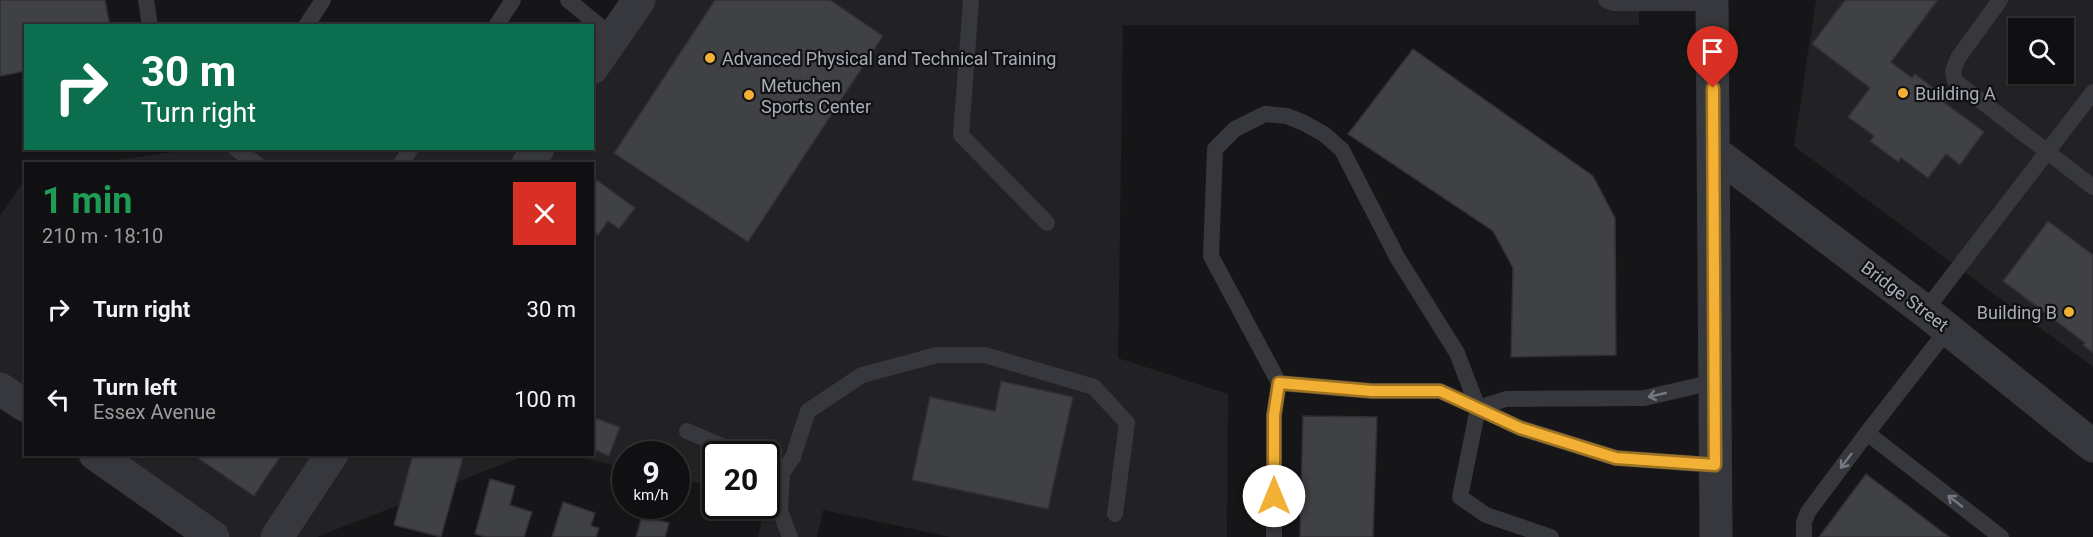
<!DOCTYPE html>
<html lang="en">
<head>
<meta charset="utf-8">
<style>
	:root { --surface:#101012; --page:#1e1e20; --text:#f1f3f6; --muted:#9c9d9f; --line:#303032 }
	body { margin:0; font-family:Roboto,sans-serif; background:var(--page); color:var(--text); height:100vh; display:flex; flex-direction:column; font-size:22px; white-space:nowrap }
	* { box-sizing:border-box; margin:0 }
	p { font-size:20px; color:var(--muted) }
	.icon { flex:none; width:33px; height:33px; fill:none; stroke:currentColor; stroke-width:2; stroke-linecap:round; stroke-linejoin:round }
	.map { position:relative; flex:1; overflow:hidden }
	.side { position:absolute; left:24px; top:162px; width:570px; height:294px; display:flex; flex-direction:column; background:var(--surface); border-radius:0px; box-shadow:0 2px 4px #0004,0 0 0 2px var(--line) }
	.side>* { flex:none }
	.hud { position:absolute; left:24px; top:24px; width:570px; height:126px; border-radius:0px; box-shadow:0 2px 4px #0004,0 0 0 2px var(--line); background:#0b6e4f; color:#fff; overflow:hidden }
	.fabs { position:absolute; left:2008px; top:18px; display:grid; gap:12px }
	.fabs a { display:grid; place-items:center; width:66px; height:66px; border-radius:0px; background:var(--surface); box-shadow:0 2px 4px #0004,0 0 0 2px var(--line); font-size:30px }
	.speed { position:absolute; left:612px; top:441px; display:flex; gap:12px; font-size:30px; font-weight:700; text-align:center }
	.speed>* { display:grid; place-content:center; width:78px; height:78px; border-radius:50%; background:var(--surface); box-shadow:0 2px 4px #0004,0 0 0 2px var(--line); line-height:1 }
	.speed small { font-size:15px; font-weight:400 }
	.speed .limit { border:3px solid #111; border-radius:9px; background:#fff; color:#111 }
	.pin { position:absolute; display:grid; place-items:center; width:51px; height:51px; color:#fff; margin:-62px -26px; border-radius:50% 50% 50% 0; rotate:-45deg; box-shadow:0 0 6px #0007 }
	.pin .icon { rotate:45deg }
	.me { position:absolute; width:66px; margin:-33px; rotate:0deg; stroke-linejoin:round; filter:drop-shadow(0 0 4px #0008) }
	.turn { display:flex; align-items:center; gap:21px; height:126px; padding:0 18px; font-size:27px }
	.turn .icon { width:78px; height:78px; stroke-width:2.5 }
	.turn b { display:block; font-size:42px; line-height:51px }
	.round { display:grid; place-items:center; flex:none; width:63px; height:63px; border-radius:0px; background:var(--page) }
	.head { display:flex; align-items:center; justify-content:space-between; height:102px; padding:0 18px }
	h1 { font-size:36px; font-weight:700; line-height:45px; color:#1e9e55 }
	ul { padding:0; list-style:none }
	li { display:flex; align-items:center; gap:18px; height:90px; padding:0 18px }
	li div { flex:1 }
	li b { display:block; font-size:22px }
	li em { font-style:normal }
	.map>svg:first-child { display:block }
	.built { fill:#222225; fill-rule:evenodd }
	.building { fill:#404145; stroke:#303034; stroke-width:1.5 }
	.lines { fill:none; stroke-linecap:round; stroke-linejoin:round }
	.service { stroke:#37383d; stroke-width:16 }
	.minor { stroke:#37383d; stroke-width:33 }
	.tertiary { stroke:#37383d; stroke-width:33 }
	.oneway { stroke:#757881 }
	.route-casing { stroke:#9d7322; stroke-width:15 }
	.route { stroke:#f2b134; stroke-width:10 }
	.poi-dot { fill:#f2b134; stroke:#111113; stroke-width:2 }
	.labels { text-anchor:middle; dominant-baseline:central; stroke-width:4.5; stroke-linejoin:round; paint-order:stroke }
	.poi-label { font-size:18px; fill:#a8adb8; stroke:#111113; text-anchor:start }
	.street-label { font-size:18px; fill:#a8adb8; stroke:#111113 }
</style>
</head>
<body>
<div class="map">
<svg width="2093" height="537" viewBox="0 0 2093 537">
	<rect width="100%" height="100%" fill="#161618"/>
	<!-- built -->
	<g class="built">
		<path d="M 626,0 L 1639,0 L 1639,25 L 1123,25 L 1118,358 L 1228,394 L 1227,537 L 951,537 L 823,510 L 817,537 L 758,537 L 765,506 L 766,506 L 766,454 L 716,454 L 715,487 L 677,478 L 676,454 L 626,454 L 625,467 L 566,455 L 592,454 L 592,164 L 90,164 L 199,148 L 592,148 L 593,48 Z"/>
		<path d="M 1816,0 L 2093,0 L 2093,367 L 1794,146 ZM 2019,28 L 2064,28 L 2064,74 L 2019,74 Z"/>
		<path d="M 25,179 L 25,410 L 0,393 L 0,216 Z"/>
		<path d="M 91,455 L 526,455 L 317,537 L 213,537 Z"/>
	</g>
	<!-- building -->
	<g class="building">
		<path d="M 0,0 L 105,0 L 110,26 L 26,26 L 26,71 L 0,76 Z"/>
		<path d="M 715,0 L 830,0 L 883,36 L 748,242 L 614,153 Z"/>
		<path d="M 1845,0 L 1938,0 L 1891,62 L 1912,78 L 1915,74 L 1948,99 L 1945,103 L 1984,132 L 1960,165 L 1946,154 L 1928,178 L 1901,158 L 1898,162 L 1870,141 L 1874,136 L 1848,117 L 1870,88 L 1812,44 Z"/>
		<path d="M 1413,49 L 1593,176 L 1615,218 L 1616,355 L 1511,357 L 1513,268 L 1493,231 L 1348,134 Z"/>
		<path d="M 597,180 L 635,208 L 619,229 L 608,221 L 598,235 L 592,231 L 592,186 Z"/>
		<path d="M 2048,221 L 2093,255 L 2093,353 L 2083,345 L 2085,343 L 2003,281 Z"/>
		<path d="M 1001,381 L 1073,397 L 1048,509 L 912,480 L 930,397 L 995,411 Z"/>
		<path d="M 1303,416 L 1377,417 L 1373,537 L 1300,537 Z"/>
		<path d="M 592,417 L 620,427 L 609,456 L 592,449 Z"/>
		<path d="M 192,454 L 282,454 L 254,496 Z"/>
		<path d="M 413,454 L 464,454 L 441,537 L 394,525 Z"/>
		<path d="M 1866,474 L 1949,537 L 1819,537 Z"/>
		<path d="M 490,479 L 515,486 L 510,505 L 532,512 L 524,537 L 486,537 L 475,534 Z"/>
		<path d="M 563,502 L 595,513 L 591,526 L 599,528 L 596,537 L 552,537 Z"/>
		<path d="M 642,516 L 669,523 L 665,537 L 636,537 Z"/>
	</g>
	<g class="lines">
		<!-- service -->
		<g class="service">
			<path d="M 146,0 L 150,26"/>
			<path d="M 568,0 L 613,37"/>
			<path d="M 971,0 L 961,135 L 1047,223"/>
			<path d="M 1606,0 L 1614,3 L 1712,3"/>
			<path d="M 2000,0 L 1958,58 L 1953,71 L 1955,81 L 2093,187"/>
			<path d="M 306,26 L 323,0"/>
			<path d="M 496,26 L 513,0"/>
			<path d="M 235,148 L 257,164"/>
			<path d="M 401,164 L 411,148"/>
			<path d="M 1925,311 L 2093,92"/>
			<path d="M 1714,382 L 1644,398 L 1506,399 L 1478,408 L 1520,428 L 1616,458 L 1715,465"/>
			<path d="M 1478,408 L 1440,391 L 1372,391 L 1279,383 L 1211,256 L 1215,149 L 1235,129 L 1265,114 L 1287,116 L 1304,123 L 1324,134 L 1342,150 L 1397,257 L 1457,353 L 1478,408 L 1460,497 L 1486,515 L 1551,537"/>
			<path d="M 687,431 L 740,454"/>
			<path d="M 1867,433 L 1948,329"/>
			<path d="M 766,466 L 782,473"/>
			<path d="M 790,537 L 780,511 L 782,473 L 793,457 L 808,411 L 862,375 L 937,355 L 985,355 L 1094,387 L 1127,423 L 1115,514"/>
			<path d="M 1274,537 L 1274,415 L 1279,383"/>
			<path d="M 1804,537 L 1804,522 L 1808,512 L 1867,433 L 2001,537"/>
		</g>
		<!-- minor -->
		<g class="minor">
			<path d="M 592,68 L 639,0"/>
			<path d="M 528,164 L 538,148"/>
			<path d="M 0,389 L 26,406"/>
			<path d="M 95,454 L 213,537"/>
			<path d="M 277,537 L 332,454"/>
		</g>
		<!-- tertiary -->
		<g class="tertiary">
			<path d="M 1712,0 L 1716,537"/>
			<path d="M 1714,152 L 1925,311 L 2093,446"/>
		</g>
	</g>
	<!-- one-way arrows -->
	<defs><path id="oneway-shaft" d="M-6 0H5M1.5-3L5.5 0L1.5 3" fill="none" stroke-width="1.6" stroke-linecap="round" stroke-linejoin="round" transform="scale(1.5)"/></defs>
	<g class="oneway">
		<use href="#oneway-shaft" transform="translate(1657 395) rotate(167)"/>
		<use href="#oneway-shaft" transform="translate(1846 461) rotate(127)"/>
		<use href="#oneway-shaft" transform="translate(1955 501) rotate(-142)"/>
	</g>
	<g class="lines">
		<defs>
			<path id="route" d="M 1274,496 L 1274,415 L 1279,383 L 1372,391 L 1440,391 L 1520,428 L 1616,458 L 1715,465 L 1713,88"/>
		</defs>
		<!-- route casing -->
		<use href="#route" class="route-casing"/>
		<!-- route -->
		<use href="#route" class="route"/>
	</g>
	<!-- markers -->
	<g class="poi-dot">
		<circle cx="710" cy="58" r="6"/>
		<circle cx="1903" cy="93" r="6"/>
		<circle cx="749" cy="95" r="6"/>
		<circle cx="2069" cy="312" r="6"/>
	</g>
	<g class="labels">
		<!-- poi labels -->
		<g class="poi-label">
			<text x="722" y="58">Advanced Physical and Technical Training</text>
			<text x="761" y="85">Metuchen<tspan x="761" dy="21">Sports Center</tspan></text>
			<text x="1915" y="93">Building A</text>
			<text x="2057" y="312" text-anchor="end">Building B</text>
		</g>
		<!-- street labels -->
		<g class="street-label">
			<text transform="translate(1905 296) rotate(37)">Bridge Street</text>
		</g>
	</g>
</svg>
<div class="fabs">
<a><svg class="icon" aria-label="search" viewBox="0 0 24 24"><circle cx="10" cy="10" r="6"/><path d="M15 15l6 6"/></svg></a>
</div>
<div class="speed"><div>9<small>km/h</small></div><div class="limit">20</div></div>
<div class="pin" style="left:1713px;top:88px;background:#d93025"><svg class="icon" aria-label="arrive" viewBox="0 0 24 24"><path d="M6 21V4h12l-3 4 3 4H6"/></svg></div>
<svg class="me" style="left:1274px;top:496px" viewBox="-20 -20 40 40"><circle r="19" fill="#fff"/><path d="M0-13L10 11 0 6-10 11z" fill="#f2b134"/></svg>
<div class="hud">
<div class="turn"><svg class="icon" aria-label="right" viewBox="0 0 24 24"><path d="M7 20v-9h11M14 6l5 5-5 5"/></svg><div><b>30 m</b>Turn right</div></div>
</div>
<section class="side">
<div class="head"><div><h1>1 min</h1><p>210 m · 18:10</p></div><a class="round" style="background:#d93025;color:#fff"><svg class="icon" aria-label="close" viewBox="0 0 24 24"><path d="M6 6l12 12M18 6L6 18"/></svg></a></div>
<ul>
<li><svg class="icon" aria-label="right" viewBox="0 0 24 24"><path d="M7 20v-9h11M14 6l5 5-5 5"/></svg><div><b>Turn right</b></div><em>30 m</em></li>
<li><svg class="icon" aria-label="left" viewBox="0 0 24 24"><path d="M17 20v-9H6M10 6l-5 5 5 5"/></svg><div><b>Turn left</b><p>Essex Avenue</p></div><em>100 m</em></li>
</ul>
</section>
</div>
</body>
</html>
